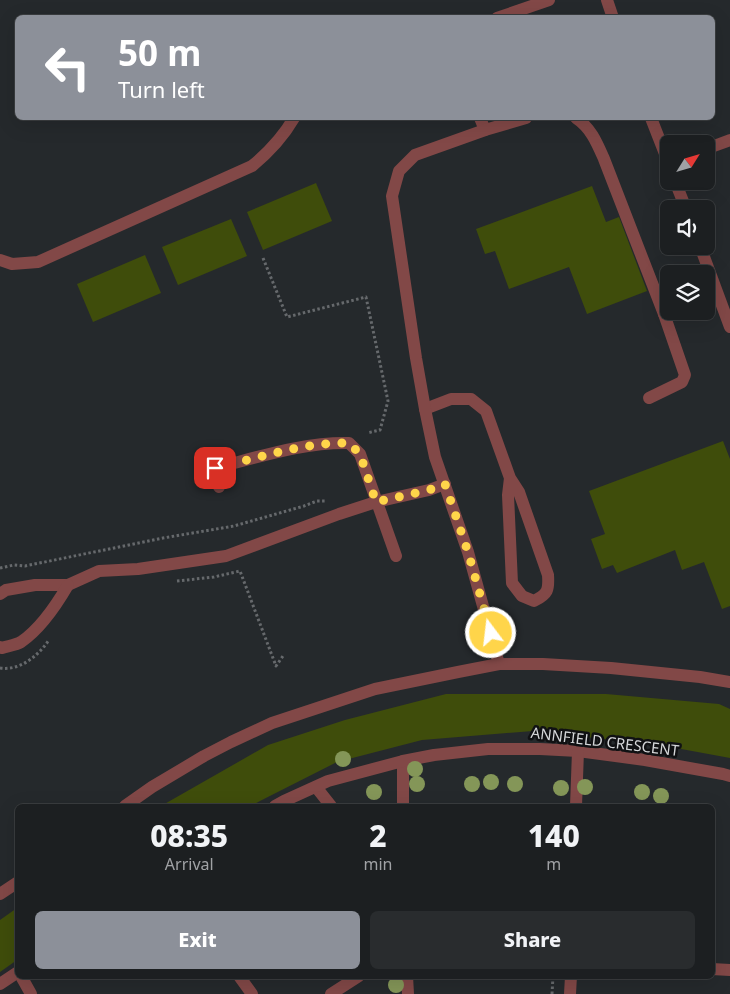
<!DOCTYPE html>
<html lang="en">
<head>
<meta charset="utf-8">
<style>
	:root { --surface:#1c1f21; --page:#292c2e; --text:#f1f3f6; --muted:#a0a2a5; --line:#3a3d3f; --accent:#8c9099 }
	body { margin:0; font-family:"Noto Sans",sans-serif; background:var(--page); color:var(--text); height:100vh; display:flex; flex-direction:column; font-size:19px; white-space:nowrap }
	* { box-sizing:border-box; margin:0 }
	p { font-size:16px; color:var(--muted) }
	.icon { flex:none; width:28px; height:28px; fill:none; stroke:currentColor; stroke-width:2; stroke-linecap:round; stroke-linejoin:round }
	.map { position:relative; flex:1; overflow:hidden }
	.side { position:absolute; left:15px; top:804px; width:700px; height:175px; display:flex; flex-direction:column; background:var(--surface); border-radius:8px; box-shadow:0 5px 20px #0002,0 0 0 1px var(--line) }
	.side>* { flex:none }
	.top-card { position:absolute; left:15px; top:15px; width:700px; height:105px; border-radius:8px; box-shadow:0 5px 20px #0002,0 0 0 1px var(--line); background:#8c9099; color:#fff; overflow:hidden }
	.needle { width:32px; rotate:53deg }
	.fabs { position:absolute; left:660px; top:135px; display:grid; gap:10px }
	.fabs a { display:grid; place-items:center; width:55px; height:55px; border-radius:8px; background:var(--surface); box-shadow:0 5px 20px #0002,0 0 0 1px var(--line); font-size:25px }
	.pin { position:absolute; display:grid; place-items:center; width:42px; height:42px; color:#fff; margin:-21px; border-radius:10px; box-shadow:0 2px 8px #0006 }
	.me { position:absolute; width:55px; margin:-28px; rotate:345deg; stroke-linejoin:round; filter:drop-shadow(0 0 4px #0008) }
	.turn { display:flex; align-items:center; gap:18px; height:105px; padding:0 20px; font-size:22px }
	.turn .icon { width:65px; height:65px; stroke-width:2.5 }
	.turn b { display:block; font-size:35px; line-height:42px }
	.eta { display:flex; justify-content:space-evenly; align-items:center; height:85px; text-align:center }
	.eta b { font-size:30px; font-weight:800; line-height:35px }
	.button { display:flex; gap:10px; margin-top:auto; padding:10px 20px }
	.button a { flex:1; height:58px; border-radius:8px; background:var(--accent); color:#fff; font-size:20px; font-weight:800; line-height:58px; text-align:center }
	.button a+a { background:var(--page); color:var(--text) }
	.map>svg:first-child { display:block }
	.green { fill:#3f4d0b }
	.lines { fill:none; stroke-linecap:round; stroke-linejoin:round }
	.path { stroke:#66696c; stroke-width:3; stroke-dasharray:2.5 2.5; stroke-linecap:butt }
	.minor { stroke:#824847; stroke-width:12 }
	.tree { fill:#849658 }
	.route { stroke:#ffd54a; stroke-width:9; stroke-dasharray:0 16.2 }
	.labels { text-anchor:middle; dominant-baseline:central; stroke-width:5; stroke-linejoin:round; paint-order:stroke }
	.street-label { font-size:15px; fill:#d5d7d9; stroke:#101113 }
</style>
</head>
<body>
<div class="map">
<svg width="730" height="994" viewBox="0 0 730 994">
	<rect width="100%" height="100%" fill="#25292c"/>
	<!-- green -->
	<g class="green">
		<path d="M 316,183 L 332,221 L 263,250 L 247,212 Z"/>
		<path d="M 592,186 L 606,222 L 619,217 L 647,291 L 587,314 L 569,267 L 509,289 L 495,251 L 485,254 L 476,229 Z"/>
		<path d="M 231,219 L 247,256 L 178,285 L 162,247 Z"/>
		<path d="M 145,255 L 161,293 L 93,322 L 77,284 Z"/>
		<path d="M 723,441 L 730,459 L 730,606 L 722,609 L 704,562 L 682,570 L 675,550 L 617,573 L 613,565 L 602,569 L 591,539 L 605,534 L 589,491 Z"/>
		<path d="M 446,694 L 606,694 L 719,704 L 730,709 L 730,758 L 665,746 L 533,731 L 422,740 L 337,762 L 260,801 L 251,806 L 161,806 L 268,745 L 345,720 Z"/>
		<path d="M 17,908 L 17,960 L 0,972 L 0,920 Z"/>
	</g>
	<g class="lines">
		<!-- path -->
		<g class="path">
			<path d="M 263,258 L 287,317 L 366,297 L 388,401 L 380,430 L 367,433"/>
			<path d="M 0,568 L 14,565 L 25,566 L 163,538 L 234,526 L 304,506 L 317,501 L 326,501"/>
			<path d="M 177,581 L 214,577 L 240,571 L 276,666 L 283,656"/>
			<path d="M 0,668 C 20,671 38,656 49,640"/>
			<path d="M 552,994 L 553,976"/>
		</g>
		<!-- minor -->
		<g class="minor">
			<path d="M 607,0 L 613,18"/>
			<path d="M 497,18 L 549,0"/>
			<path d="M 480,118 L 485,130"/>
			<path d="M 576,118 C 591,128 597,143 604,159 L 664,314"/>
			<path d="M 651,118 L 669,164"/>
			<path d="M 714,146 L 730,140"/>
			<path d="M 675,181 L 686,209"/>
			<path d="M 700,246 L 730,327"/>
			<path d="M 0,260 L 12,264 L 38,262 L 252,166 C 269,152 283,137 294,118"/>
			<path d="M 649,398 L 682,382 L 685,375 L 664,314 L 674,311"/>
			<path d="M 425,409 L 451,399 L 471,399 L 486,411 L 510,478 L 519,492 L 548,575 C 549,590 548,594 534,601 L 522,596 L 512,583 L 508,495 L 510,478"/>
			<path d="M 219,487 L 215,468 C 259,457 304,442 349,443 L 360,454 L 396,556"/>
			<path d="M 0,594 L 6,590 L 35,585 L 68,585 L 99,571 L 138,569 L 226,556 L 339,514 L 376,502 L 429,490 L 445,484"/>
			<path d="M 0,647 L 2,648 C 8,646 16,645 21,642 C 40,629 57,604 68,585"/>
			<path d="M 499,664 L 468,552 L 435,457 L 425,409 L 416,358 L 392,196 L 399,171 L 415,155 L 485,130 L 526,118"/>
			<path d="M 403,761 L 403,806"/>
			<path d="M 316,787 L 331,806"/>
			<path d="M 125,806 L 152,787 L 204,756 L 231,742 L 272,723 L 375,689 L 458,672 L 499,664 L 543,664 L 611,668 L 700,677 L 730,682"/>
			<path d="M 275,806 L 284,801 L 328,781 L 403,761 L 434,755 L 488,749 L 540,749 L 578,751 L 645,760 L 723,774 L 730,776"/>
			<path d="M 576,806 L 578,751"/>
			<path d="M 0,894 L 18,882"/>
			<path d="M 712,969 L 730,970"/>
			<path d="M 21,976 L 31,994"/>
			<path d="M 239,976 L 252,994"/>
			<path d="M 407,976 L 408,994"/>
			<path d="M 0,984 L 18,972"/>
			<path d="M 331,994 L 359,976"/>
			<path d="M 570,994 L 571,976"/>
		</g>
	</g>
	<!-- trees -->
	<g class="tree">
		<circle cx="343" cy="759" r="8"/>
		<circle cx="415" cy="769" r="8"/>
		<circle cx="491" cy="782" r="8"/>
		<circle cx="417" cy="784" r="8"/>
		<circle cx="472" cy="784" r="8"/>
		<circle cx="515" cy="784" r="8"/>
		<circle cx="585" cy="787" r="8"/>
		<circle cx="561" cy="788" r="8"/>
		<circle cx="374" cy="792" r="8"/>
		<circle cx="642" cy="792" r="8"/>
		<circle cx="661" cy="796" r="8"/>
		<circle cx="396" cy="985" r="8"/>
	</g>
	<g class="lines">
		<!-- route -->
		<path class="route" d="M 215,468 C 259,458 304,442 349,443 L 360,454 L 376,502 L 429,490 L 445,484 L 468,552 L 491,633"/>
	</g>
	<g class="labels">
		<!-- street labels -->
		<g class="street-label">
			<text transform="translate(605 741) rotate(7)">ANNFIELD CRESCENT</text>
		</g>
	</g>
</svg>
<div class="fabs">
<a><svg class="needle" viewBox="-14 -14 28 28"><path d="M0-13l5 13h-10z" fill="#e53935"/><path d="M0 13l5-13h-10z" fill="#a0a2a5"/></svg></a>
<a><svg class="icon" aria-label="sound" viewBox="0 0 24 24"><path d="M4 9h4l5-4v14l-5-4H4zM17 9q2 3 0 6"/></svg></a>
<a><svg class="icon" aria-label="layers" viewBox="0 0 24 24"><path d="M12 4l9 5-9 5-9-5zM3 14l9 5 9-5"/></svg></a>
</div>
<div class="pin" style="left:215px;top:468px;background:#d93025"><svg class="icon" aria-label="arrive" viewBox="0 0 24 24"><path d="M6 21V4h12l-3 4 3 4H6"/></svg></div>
<svg class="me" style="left:491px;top:633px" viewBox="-20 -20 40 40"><circle r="17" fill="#ffd54a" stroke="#fff" stroke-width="3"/><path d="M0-11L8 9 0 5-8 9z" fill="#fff"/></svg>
<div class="top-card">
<div class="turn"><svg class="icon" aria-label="left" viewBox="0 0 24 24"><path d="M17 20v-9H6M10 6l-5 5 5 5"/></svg><div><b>50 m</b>Turn left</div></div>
</div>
<section class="side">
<div class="eta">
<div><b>08:35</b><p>Arrival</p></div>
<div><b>2</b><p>min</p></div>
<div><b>140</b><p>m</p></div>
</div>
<div class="button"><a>Exit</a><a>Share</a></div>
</section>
</div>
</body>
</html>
